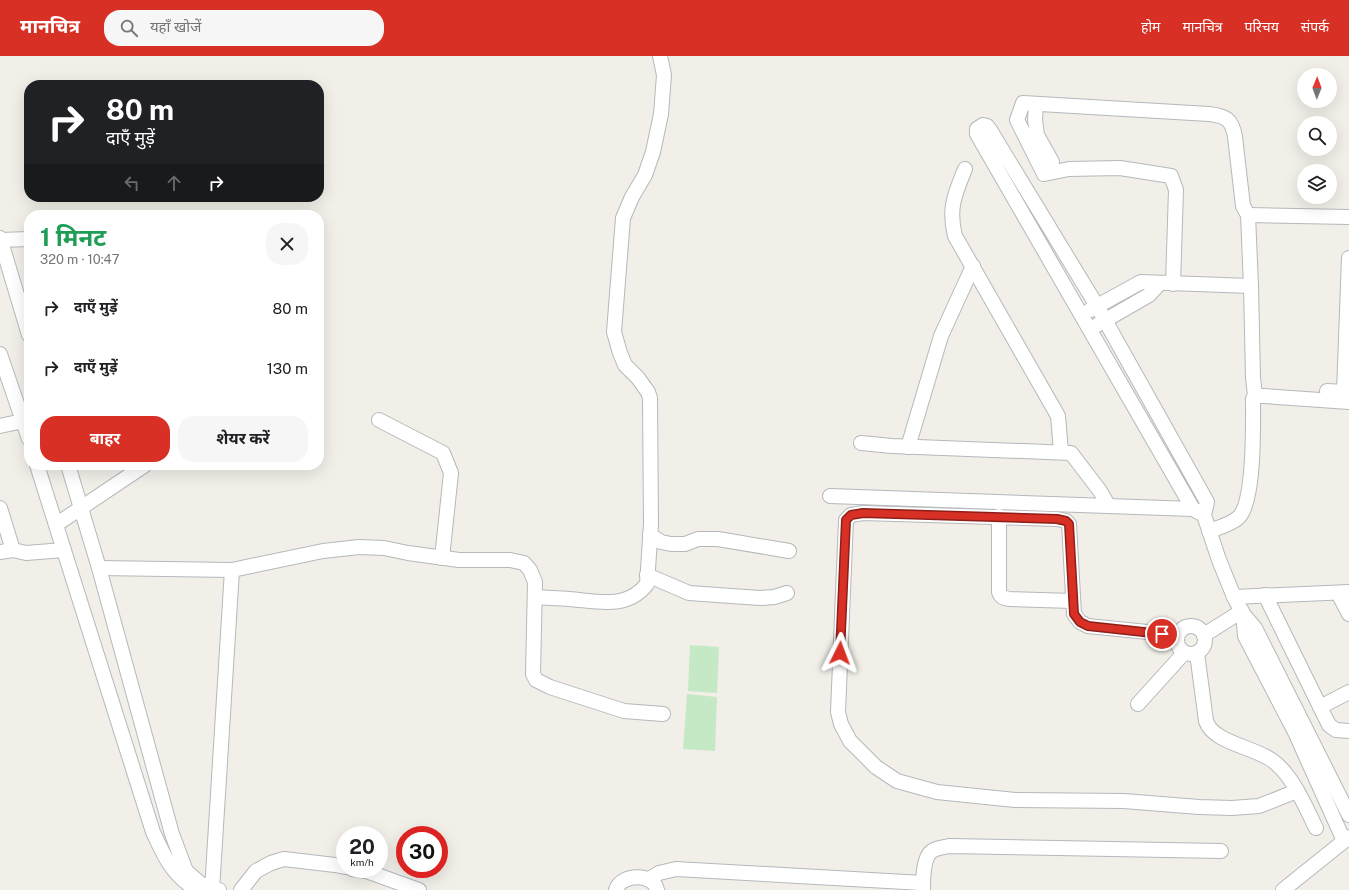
<!DOCTYPE html>
<html lang="hi">
<head>
<meta charset="utf-8">
<style>
	:root { --surface:#fff; --page:#f6f6f6; --text:#202124; --muted:#757577; --accent:#d93025 }
	body { margin:0; font-family:"Public Sans","Noto Sans Devanagari",sans-serif; background:var(--page); color:var(--text); height:100vh; display:flex; flex-direction:column; font-size:15px; white-space:nowrap }
	* { box-sizing:border-box; margin:0 }
	p { font-size:13px; color:var(--muted) }
	.icon { flex:none; width:22px; height:22px; fill:none; stroke:currentColor; stroke-width:2; stroke-linecap:round; stroke-linejoin:round }
	.map { position:relative; flex:1; overflow:hidden }
	.panel { position:absolute; left:24px; top:154px; width:300px; height:260px; display:flex; flex-direction:column; background:var(--surface); border-radius:16px; box-shadow:0 4px 16px #0002 }
	.panel>* { flex:none }
	.banner { position:absolute; left:24px; top:24px; width:300px; height:122px; border-radius:16px; box-shadow:0 4px 16px #0002; background:#202124; color:#fff; overflow:hidden }
	.needle { width:26px; rotate:1deg }
	.fabs { position:absolute; left:1297px; top:12px; display:grid; gap:8px }
	.fabs a { display:grid; place-items:center; width:40px; height:40px; border-radius:50%; background:var(--surface); box-shadow:0 4px 16px #0002; font-size:20px }
	.speed { position:absolute; left:336px; top:770px; display:flex; gap:8px; font-size:20px; font-weight:700; text-align:center }
	.speed>* { display:grid; place-content:center; width:52px; height:52px; border-radius:50%; background:var(--surface); box-shadow:0 4px 16px #0002; line-height:1 }
	.speed small { font-size:10px; font-weight:400 }
	.speed .limit { border:6px solid #d22; background:#fff; color:#111 }
	.pin { position:absolute; display:grid; place-items:center; width:34px; height:34px; color:#fff; margin:-17px; border:2px solid #fff; border-radius:50%; box-shadow:0 1px 4px #0007 }
	.me { position:absolute; width:44px; margin:-22px; rotate:3deg; stroke-linejoin:round; filter:drop-shadow(0 0 3px #0008) }
	.turn { display:flex; align-items:center; gap:14px; height:84px; padding:0 16px; font-size:18px }
	.turn .icon { width:52px; height:52px; stroke-width:2.5 }
	.turn b { display:block; font-size:28px; line-height:34px }
	.lanes { display:flex; align-items:center; height:38px; padding:0 16px; background:#0003; justify-content:center; gap:20px; direction:ltr }
	.lanes .off { opacity:.35 }
	.round { display:grid; place-items:center; flex:none; width:42px; height:42px; border-radius:16px; background:var(--page) }
	.overview { display:flex; align-items:center; justify-content:space-between; height:68px; padding:0 16px }
	h1 { font-size:24px; font-weight:700; line-height:30px; color:#1e9e55 }
	.primary-button { display:flex; gap:8px; margin-top:auto; padding:8px 16px }
	.primary-button a { flex:1; height:46px; border-radius:16px; background:var(--accent); color:#fff; font-size:16px; font-weight:700; line-height:46px; text-align:center }
	.primary-button a+a { background:var(--page); color:var(--text) }
	ul { padding:0; list-style:none }
	li { display:flex; align-items:center; gap:12px; height:60px; padding:0 16px }
	li div { flex:1 }
	li b { display:block; font-size:15px }
	li em { font-style:normal }
	header { display:flex; align-items:center; gap:24px; box-sizing:border-box; height:56px; padding:0 20px; background:var(--accent); color:#fff }
	header strong { font-size:19px }
	nav { display:flex; gap:22px; margin-inline-start:auto; font-size:14px }
	.search { width:280px; height:36px; background:var(--page); display:flex; align-items:center; gap:10px; box-sizing:border-box; padding:0 14px; border-radius:16px; color:var(--muted); font-size:15px }
	.map>svg:first-child { display:block }
	.green { fill:#c5e8c5 }
	.lines { fill:none; stroke-linecap:round; stroke-linejoin:round }
	.minor-casing { stroke:#b5b8bc; stroke-width:16 }
	.minor { stroke:#fff; stroke-width:14 }
	.route-casing { stroke:#8d1f18; stroke-width:10 }
	.route { stroke:#d93025; stroke-width:7 }
</style>
</head>
<body>
<header>
<strong>मानचित्र</strong>
<div class="search"><svg class="icon" aria-label="search" viewBox="0 0 24 24"><circle cx="10" cy="10" r="6"/><path d="M15 15l6 6"/></svg>यहाँ खोजें</div>
<nav><a>होम</a><a>मानचित्र</a><a>परिचय</a><a>संपर्क</a></nav>
</header>
<div class="map">
<svg width="1349" height="834" viewBox="0 0 1349 834">
	<rect width="100%" height="100%" fill="#f1efe8"/>
	<!-- green -->
	<g class="green">
		<path d="M 690,589 L 719,591 L 717,637 L 688,635 Z"/>
		<path d="M 687,638 L 717,641 L 715,695 L 683,693 Z"/>
	</g>
	<g class="lines">
		<defs>
			<g id="minor">
				<path d="M 1036,48 L 1035,64 L 1037,79 L 1052,106"/>
				<path d="M 965,113 C 955,138 948,152 955,180 L 1058,360 L 1061,395"/>
				<path d="M 1248,159 L 1349,161"/>
				<path d="M 0,182 L 29,279"/>
				<path d="M 0,184 L 29,183"/>
				<path d="M 1173,228 L 1176,134 L 1171,120 L 1120,112 L 1069,113 L 1044,118 L 1017,64 L 1023,47 L 1209,58 C 1226,60 1232,63 1235,81 L 1243,150 L 1248,159 L 1251,230 L 1253,321 L 1255,340"/>
				<path d="M 1090,254 L 1141,226 L 1251,230"/>
				<path d="M 1097,269 L 1149,239 L 1160,227"/>
				<path d="M 0,298 L 29,383"/>
				<path d="M 1327,335 L 1344,336 L 1349,202"/>
				<path d="M 379,364 L 443,397 L 451,417 L 442,502"/>
				<path d="M 0,370 L 23,365"/>
				<path d="M 861,387 L 892,390 L 1071,397 L 1100,435 L 1108,449"/>
				<path d="M 908,391 L 941,280 L 973,210"/>
				<path d="M 37,409 L 153,776 C 164,799 170,815 191,830"/>
				<path d="M 68,409 L 99,512 L 172,778 L 186,815 L 201,828 L 219,834"/>
				<path d="M 830,440 L 1193,453"/>
				<path d="M 0,452 L 13,494"/>
				<path d="M 1204,459 L 1193,453 L 977,78 L 977,73 L 983,69 L 987,70 L 990,74 L 1097,250 L 1207,446 L 1204,459 L 1219,504 L 1234,541 L 1243,558"/>
				<path d="M 999,460 L 999,536 C 1001,542 1004,542 1010,543 L 1073,545"/>
				<path d="M 57,468 L 145,409"/>
				<path d="M 1209,475 C 1218,472 1232,468 1239,461 C 1255,444 1253,367 1253,343 L 1255,340 L 1264,340 L 1349,346"/>
				<path d="M 650,479 L 661,486 L 671,488 L 685,488 L 698,483 L 718,483 L 789,495"/>
				<path d="M 0,496 L 13,494 L 26,497 L 64,494"/>
				<path d="M 99,512 L 232,514"/>
				<path d="M 647,519 L 689,537 L 760,542 L 774,541 L 787,537"/>
				<path d="M 1338,537 L 1349,558"/>
				<path d="M 1265,539 L 1329,669 L 1336,674 L 1349,675"/>
				<path d="M 535,541 C 546,542 558,542 569,543 C 597,545 627,554 647,528 L 651,468 L 650,342 L 648,336 L 638,322 L 625,309 L 620,297 L 614,276 L 623,162 L 632,141 L 645,119 L 653,96 L 661,58 L 664,19 L 660,0"/>
				<path d="M 1234,541 L 1349,536"/>
				<circle cx="1191" cy="584" r="14"/>
				<path d="M 1177,579 L 1088,570 L 1080,566 L 1074,558 L 1069,468 L 1066,465 L 1057,463 L 863,457 L 851,459 L 846,464 L 838,656 L 841,668 L 850,685 L 876,711 L 897,725 L 937,736 L 1015,744 L 1124,745 L 1199,751 L 1232,752 L 1259,750 L 1297,735"/>
				<path d="M 1204,579 L 1242,555"/>
				<path d="M 1197,597 L 1206,665 C 1213,687 1255,691 1273,705 C 1293,720 1305,750 1316,772"/>
				<path d="M 1138,648 L 1184,597"/>
				<path d="M 1320,651 L 1349,636"/>
				<path d="M 1344,785 L 1295,676 L 1245,580 L 1243,558 L 1255,572 L 1349,759"/>
				<path d="M 352,813 L 366,815 L 419,834"/>
				<path d="M 649,823 L 659,817 L 676,813 L 923,827"/>
				<path d="M 212,834 L 232,514 L 323,495 L 359,491 L 384,492 L 408,497 L 459,504 L 510,504 L 524,507 L 530,514 L 535,526 L 533,618 L 536,624 L 550,631 L 624,655 L 663,658"/>
				<path d="M 241,834 L 256,815 L 271,807 L 284,803 L 335,809 L 345,811"/>
				<path d="M 616,834 C 621,817 654,817 657,834"/>
				<path d="M 923,834 C 923,824 923,801 932,795 C 937,792 944,791 950,790 L 1221,795"/>
				<path d="M 1283,834 L 1349,781"/>
			</g>
		</defs>
		<!-- minor casing -->
		<use href="#minor" class="minor-casing"/>
		<!-- minor -->
		<use href="#minor" class="minor"/>
	</g>
	<g class="lines">
		<defs>
			<path id="route" d="M 840,597 L 846,464 L 851,459 L 863,457 L 1057,463 L 1066,465 L 1069,468 L 1074,558 L 1080,566 L 1088,570 L 1162,578"/>
		</defs>
		<!-- route casing -->
		<use href="#route" class="route-casing"/>
		<!-- route -->
		<use href="#route" class="route"/>
	</g>
</svg>
<div class="fabs">
<a><svg class="needle" viewBox="-14 -14 28 28"><path d="M0-13l5 13h-10z" fill="#e53935"/><path d="M0 13l5-13h-10z" fill="#757577"/></svg></a>
<a><svg class="icon" aria-label="search" viewBox="0 0 24 24"><circle cx="10" cy="10" r="6"/><path d="M15 15l6 6"/></svg></a>
<a><svg class="icon" aria-label="layers" viewBox="0 0 24 24"><path d="M12 4l9 5-9 5-9-5zM3 14l9 5 9-5"/></svg></a>
</div>
<div class="speed"><div>20<small>km/h</small></div><div class="limit">30</div></div>
<div class="pin" style="left:1162px;top:578px;background:#d93025"><svg class="icon" aria-label="arrive" viewBox="0 0 24 24"><path d="M6 21V4h12l-3 4 3 4H6"/></svg></div>
<svg class="me" style="left:840px;top:597px" viewBox="-20 -20 40 40"><path d="M0-17L14 15 0 8-14 15z" fill="#d93025" stroke="#fff" stroke-width="4"/></svg>
<div class="banner">
<div class="turn"><svg class="icon" aria-label="right" viewBox="0 0 24 24"><path d="M7 20v-9h11M14 6l5 5-5 5"/></svg><div><b>80 m</b>दाएँ मुड़ें</div></div>
<div class="lanes"><svg class="icon off" aria-label="left" viewBox="0 0 24 24"><path d="M17 20v-9H6M10 6l-5 5 5 5"/></svg><svg class="icon off" aria-label="ahead" viewBox="0 0 24 24"><path d="M12 20V5M6 11l6-6 6 6"/></svg><svg class="icon" aria-label="right" viewBox="0 0 24 24"><path d="M7 20v-9h11M14 6l5 5-5 5"/></svg></div>
</div>
<section class="panel">
<div class="overview"><div><h1>1 मिनट</h1><p>320 m · 10:47</p></div><a class="round"><svg class="icon" aria-label="close" viewBox="0 0 24 24"><path d="M6 6l12 12M18 6L6 18"/></svg></a></div>
<ul>
<li><svg class="icon" aria-label="right" viewBox="0 0 24 24"><path d="M7 20v-9h11M14 6l5 5-5 5"/></svg><div><b>दाएँ मुड़ें</b></div><em>80 m</em></li>
<li><svg class="icon" aria-label="right" viewBox="0 0 24 24"><path d="M7 20v-9h11M14 6l5 5-5 5"/></svg><div><b>दाएँ मुड़ें</b></div><em>130 m</em></li>
</ul>
<div class="primary-button"><a>बाहर</a><a>शेयर करें</a></div>
</section>
</div>
</body>
</html>
